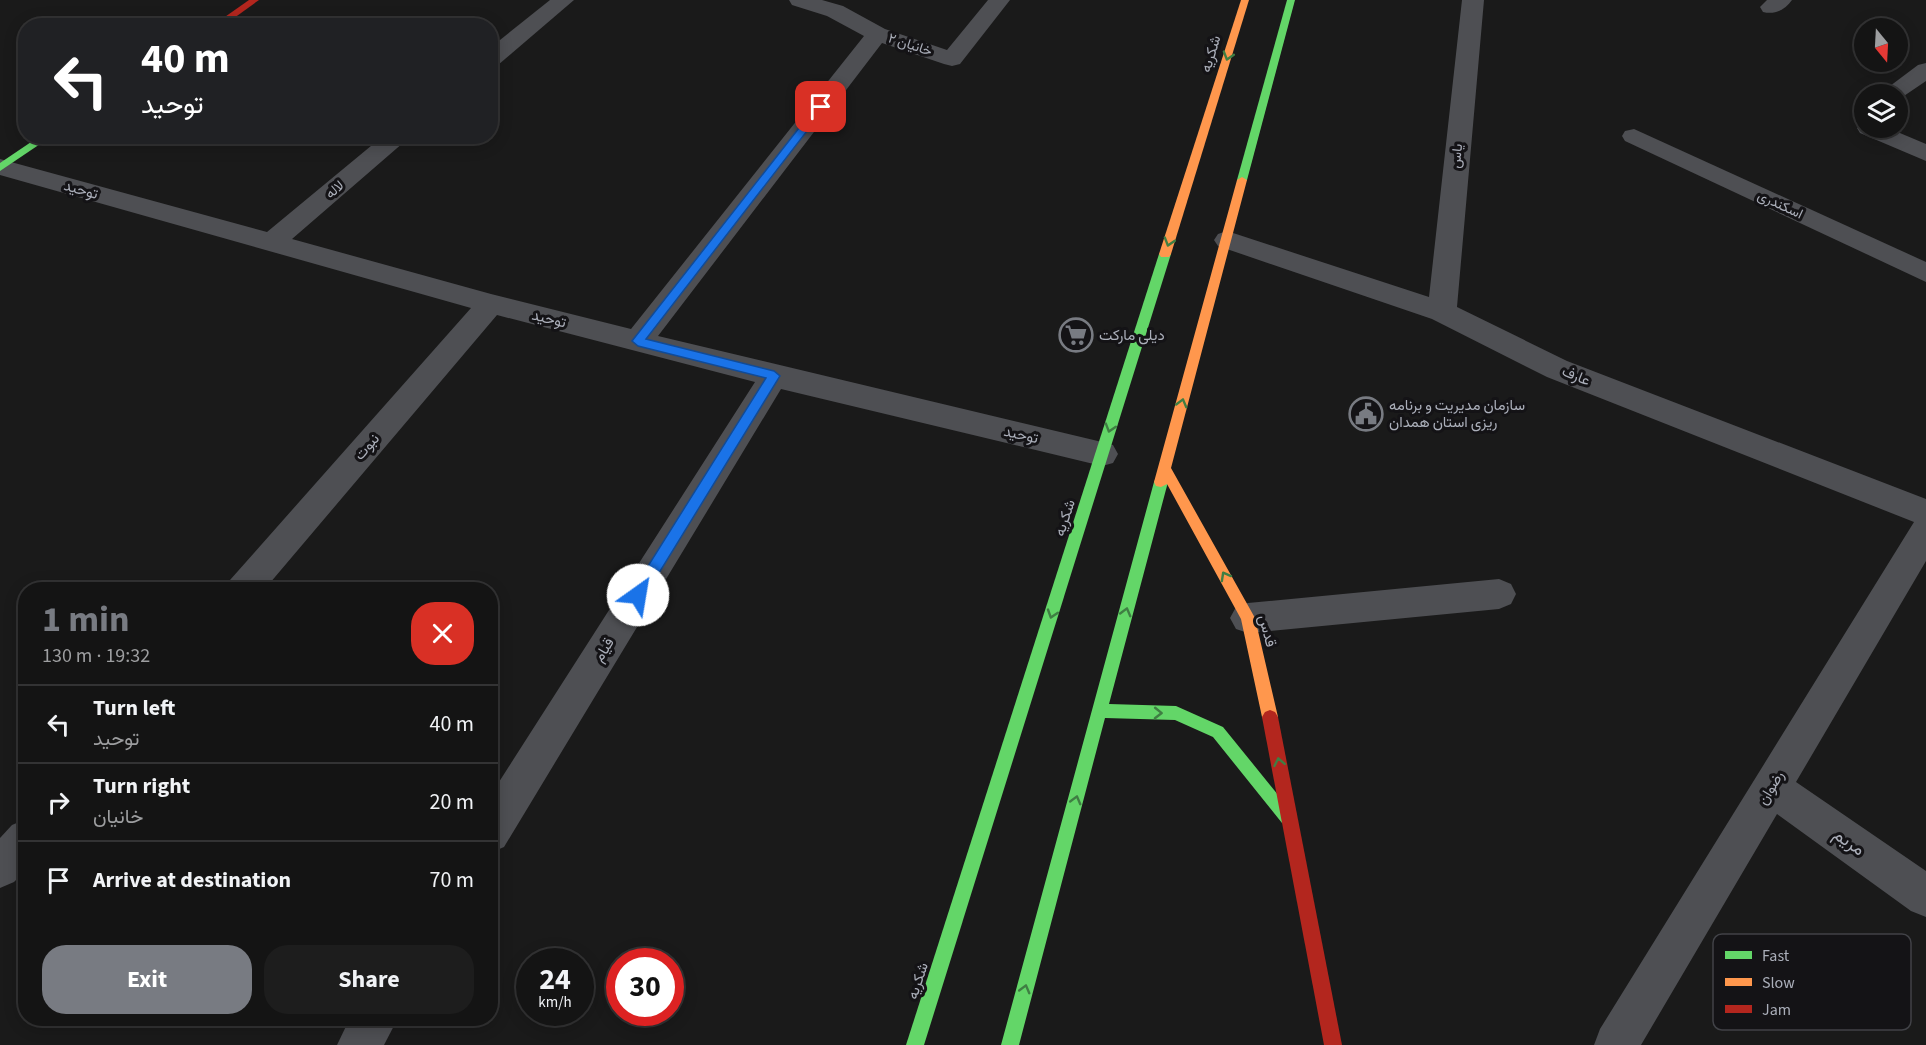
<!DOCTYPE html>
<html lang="en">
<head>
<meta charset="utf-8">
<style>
	:root { --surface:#141414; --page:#1d1d1d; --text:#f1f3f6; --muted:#9d9ea0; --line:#333334; --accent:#787b82 }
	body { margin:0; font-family:"Source Sans 3",Vazirmatn,sans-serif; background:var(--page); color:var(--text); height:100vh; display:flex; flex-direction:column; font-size:22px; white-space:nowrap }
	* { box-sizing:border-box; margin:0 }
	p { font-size:20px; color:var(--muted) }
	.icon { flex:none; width:33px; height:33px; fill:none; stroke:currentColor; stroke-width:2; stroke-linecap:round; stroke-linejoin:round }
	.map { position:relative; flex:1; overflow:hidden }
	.panel { position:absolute; left:18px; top:582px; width:480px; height:444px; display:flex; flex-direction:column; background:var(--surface); border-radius:24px; box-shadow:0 3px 15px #0003,0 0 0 2px var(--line) }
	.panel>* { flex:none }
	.guide { position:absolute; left:18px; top:18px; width:480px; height:126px; border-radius:24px; box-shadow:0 3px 15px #0003,0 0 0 2px var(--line); background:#202124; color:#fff; overflow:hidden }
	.needle { width:39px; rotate:162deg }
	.buttons { position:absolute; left:1854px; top:18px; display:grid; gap:12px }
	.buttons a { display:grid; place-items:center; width:54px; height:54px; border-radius:50%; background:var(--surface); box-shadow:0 3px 15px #0003,0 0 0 2px var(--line); font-size:30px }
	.speed { position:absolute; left:516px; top:948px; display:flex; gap:12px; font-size:30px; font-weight:700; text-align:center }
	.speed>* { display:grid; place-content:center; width:78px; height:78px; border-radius:50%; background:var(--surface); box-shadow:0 3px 15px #0003,0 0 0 2px var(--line); line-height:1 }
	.speed small { font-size:15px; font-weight:400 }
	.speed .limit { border:9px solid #d22; background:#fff; color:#111 }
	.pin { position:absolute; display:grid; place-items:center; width:51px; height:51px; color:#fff; margin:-26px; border-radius:12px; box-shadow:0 3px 9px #0006 }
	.me { position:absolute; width:66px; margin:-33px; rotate:32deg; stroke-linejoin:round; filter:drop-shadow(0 0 4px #0008) }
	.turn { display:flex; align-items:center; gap:21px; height:126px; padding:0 24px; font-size:27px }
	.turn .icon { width:78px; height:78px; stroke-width:2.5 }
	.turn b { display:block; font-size:42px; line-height:51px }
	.round { display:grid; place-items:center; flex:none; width:63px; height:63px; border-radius:24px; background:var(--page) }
	.head { display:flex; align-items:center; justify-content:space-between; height:102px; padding:0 24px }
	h1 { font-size:36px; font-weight:700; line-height:45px; color:var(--accent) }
	.cta { display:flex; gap:12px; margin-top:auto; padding:12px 24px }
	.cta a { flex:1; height:69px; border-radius:24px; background:var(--accent); color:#fff; font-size:24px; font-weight:700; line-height:69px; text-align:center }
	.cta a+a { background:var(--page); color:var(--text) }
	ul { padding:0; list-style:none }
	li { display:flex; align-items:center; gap:18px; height:78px; padding:0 24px; border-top:2px solid var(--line) }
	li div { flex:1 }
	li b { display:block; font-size:22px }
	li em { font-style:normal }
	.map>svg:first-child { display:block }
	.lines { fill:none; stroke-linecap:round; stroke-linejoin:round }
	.street { fill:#4e4f53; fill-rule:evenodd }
	.fast { fill:#63d668; fill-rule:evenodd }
	.slow { fill:#ff974d; fill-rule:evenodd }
	.jam { fill:#b3261e; fill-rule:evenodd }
	.oneway { stroke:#3f7e43 }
	.route { fill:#1a73e8; stroke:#114b97; stroke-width:1.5 }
	.labels { text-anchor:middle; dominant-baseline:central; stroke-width:6; stroke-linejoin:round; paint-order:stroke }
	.far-street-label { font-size:14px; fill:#abafba; stroke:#141316 }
	.street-label { font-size:15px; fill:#abafba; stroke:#141316 }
	.poi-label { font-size:15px; fill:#abafba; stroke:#141316; text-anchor:start }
	.near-street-label { font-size:18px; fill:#abafba; stroke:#141316 }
	.key { fill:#141316; stroke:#414247; stroke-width:1.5 }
	.key-label { font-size:16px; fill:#abafba }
</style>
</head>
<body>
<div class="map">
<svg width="1926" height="1045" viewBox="0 0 1926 1045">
	<rect width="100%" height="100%" fill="#1a1a1a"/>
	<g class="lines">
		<!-- street -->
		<g class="street">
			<path d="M 550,0 L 574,0 L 498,65 L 490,67 L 490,48 Z"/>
			<path d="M 789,0 L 822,0 L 843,6 L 885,29 L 947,50 L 988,0 L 1010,0 L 960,64 L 952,66 L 944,64 L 882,43 L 658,336 L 1102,442 L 1113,445 L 1118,454 L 1113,463 L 1102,466 L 781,389 L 504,847 L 490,853 L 490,796 L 755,382 L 497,315 L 264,590 L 225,590 L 230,580 L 471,308 L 0,175 L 0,159 L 267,232 L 383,136 L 411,136 L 292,239 L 491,294 L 631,329 L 864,36 L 827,16 L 792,5 Z"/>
			<path d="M 1462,0 L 1484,0 L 1457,307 L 1567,361 L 1926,499 L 1926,561 L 1796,782 L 1926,871 L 1926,917 L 1911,911 L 1777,814 L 1641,1045 L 1594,1045 L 1600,1029 L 1914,522 L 1547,377 L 1432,319 L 1218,246 L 1214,240 L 1218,234 L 1227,231 L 1429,297 Z"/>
			<path d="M 1767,0 L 1792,0 C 1785,10 1775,15 1763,12 L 1760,7 Z"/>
			<path d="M 1926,63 L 1926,81 L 1898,100 L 1898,94 L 1883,94 L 1886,89 L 1918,65 Z"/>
			<path d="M 1864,122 L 1864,128 L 1888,128 L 1926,144 L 1926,161 L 1860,133 L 1857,128 Z"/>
			<path d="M 1634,129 L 1926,262 L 1926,282 L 1625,141 L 1622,136 L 1625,131 Z"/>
			<path d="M 1499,579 L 1511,584 L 1516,594 L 1511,604 L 1499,609 L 1248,633 L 1236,629 L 1230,618 L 1236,607 L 1248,603 Z"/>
			<path d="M 26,819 L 26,870 L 14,882 L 0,888 L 0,838 L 12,825 Z"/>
			<path d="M 350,1018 L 398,1018 L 384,1045 L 337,1045 Z"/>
		</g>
		<!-- fast -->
		<g class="fast">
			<path d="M 1287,0 L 1295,0 L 1247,180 L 1242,183 L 1237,180 Z"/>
			<path d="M 40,136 L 52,136 L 0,171 L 0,163 Z"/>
			<path d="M 1165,250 L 1171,254 L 924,1045 L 906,1045 L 1159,254 Z"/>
			<path d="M 1161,477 L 1166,478 L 1168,482 L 1109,704 L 1176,706 L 1223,727 L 1296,817 L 1294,823 L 1288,825 L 1282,823 L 1213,737 L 1175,720 L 1105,718 L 1019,1045 L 1001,1045 L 1154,482 L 1156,478 Z"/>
		</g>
		<!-- slow -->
		<g class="slow">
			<path d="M 1241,0 L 1249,0 L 1171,254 L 1169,257 L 1161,257 L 1159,254 Z"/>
			<path d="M 1242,177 L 1247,180 L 1171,468 L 1255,618 L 1278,717 L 1275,722 L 1270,724 L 1265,722 L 1262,717 L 1241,619 L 1167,484 L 1161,487 L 1156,486 L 1154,482 L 1237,180 Z"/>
		</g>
		<!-- jam -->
		<g class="jam">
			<path d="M 249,0 L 259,0 L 223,26 L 212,26 Z"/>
			<path d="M 1270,710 L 1275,712 L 1278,717 L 1342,1045 L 1324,1045 L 1262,717 L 1265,712 Z"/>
		</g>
	</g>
	<!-- one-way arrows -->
	<defs><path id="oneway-chevron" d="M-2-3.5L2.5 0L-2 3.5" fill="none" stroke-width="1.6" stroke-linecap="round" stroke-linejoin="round" transform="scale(1.5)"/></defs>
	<g class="oneway">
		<use href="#oneway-chevron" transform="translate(1228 56) rotate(107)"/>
		<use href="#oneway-chevron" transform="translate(1169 242) rotate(107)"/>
		<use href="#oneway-chevron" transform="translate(1182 403) rotate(-75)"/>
		<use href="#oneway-chevron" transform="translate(1110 428) rotate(107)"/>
		<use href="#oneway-chevron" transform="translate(1225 576) rotate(-119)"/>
		<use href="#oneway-chevron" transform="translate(1126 612) rotate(-75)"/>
		<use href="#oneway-chevron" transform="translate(1052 614) rotate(108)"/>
		<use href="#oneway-chevron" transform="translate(1158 713) rotate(1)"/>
		<use href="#oneway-chevron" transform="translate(1279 762) rotate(-101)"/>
		<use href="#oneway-chevron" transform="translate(1076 800) rotate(-75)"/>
		<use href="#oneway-chevron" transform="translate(1025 989) rotate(-75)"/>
	</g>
	<!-- route -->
	<path class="route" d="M 821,104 L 826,107 L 824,109 L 646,339 L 774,371 L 780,376 L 643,599 L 633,599 L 631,595 L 633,590 L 766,378 L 638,346 L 632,341 L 817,105 Z"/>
	<!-- icons -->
	<defs>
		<symbol id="supermarket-ring" viewBox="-11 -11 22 22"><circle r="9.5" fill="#141316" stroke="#787b82" stroke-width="1.5"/><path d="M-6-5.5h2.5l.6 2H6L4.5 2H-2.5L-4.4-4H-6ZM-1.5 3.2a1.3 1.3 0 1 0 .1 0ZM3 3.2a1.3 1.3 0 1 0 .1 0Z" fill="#787b82"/></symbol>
		<symbol id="civic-ring" viewBox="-11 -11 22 22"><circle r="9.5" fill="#141316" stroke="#787b82" stroke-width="1.5"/><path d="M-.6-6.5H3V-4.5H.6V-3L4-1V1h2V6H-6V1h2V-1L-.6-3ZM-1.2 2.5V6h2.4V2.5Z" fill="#787b82"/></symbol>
	</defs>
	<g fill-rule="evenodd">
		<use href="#supermarket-ring" x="1057" y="316" width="38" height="38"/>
		<use href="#civic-ring" x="1347" y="395" width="38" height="38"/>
	</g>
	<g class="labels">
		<!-- far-street labels -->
		<g class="far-street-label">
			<text transform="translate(910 45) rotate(18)">خانیان ۲</text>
			<text transform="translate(1457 156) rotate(-84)">یاس</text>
			<text transform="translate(335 190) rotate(-40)">لاله</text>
			<text transform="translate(1780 205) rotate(25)">اسکندری</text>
		</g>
		<!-- street labels -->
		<g class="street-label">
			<text transform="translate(1211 54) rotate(-73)">شکریه</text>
			<text transform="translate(81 190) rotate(16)">توحید</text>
			<text transform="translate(549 319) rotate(14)">توحید</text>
			<text transform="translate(1576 376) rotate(22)">عارف</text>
			<text transform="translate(1021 435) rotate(13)">توحید</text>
			<text transform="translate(367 447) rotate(-49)">نبوت</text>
			<text transform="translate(1065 518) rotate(-72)">شکریه</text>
			<text transform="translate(1267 631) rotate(75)">قدس</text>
			<text transform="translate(604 650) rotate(-58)">قیام</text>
			<text transform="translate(1771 788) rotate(-59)">رضوان</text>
			<text transform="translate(918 981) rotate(-72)">شکریه</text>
		</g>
		<!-- poi labels -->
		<g class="poi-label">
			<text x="1099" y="335">دیلی مارکت</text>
			<text x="1389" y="405">سازمان مدیریت و برنامه<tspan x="1389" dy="17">ریزی استان همدان</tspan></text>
		</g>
		<!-- near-street labels -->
		<g class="near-street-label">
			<text transform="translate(1849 842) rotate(35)">مریم</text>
		</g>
	</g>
	<!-- legend -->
	<rect x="1713" y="934" width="198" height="96" rx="9" class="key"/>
	<rect x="1725" y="951" width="27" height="8" fill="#63d668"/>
	<rect x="1725" y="978" width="27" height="8" fill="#ff974d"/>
	<rect x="1725" y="1005" width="27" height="8" fill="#b3261e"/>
	<g class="key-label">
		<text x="1762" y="961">Fast</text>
		<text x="1762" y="988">Slow</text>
		<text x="1762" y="1015">Jam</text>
	</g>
</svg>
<div class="buttons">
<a><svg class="needle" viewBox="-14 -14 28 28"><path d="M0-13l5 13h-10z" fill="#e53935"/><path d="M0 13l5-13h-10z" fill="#9d9ea0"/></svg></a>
<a><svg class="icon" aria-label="layers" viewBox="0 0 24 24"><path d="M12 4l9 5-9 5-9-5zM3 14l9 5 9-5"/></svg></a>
</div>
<div class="speed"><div>24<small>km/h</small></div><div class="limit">30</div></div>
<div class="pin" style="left:821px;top:107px;background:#d93025"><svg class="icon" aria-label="arrive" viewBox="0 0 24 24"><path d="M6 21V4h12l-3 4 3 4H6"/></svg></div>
<svg class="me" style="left:638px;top:595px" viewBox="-20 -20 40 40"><circle r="19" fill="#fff"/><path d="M0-13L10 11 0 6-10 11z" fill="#1a73e8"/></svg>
<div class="guide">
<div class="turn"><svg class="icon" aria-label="left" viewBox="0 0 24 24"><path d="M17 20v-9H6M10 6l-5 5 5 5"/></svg><div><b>40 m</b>توحید</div></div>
</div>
<section class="panel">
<div class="head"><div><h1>1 min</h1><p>130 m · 19:32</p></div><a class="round" style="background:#d93025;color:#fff"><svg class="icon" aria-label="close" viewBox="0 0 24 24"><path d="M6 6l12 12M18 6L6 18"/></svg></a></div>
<ul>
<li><svg class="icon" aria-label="left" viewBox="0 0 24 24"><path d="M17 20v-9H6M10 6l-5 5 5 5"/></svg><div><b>Turn left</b><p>توحید</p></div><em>40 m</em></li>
<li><svg class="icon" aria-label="right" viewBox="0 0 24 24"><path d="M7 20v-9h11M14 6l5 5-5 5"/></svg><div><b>Turn right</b><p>خانیان</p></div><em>20 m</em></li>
<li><svg class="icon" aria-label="arrive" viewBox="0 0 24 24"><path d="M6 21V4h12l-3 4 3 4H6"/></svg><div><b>Arrive at destination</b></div><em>70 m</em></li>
</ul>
<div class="cta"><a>Exit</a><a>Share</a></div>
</section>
</div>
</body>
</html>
